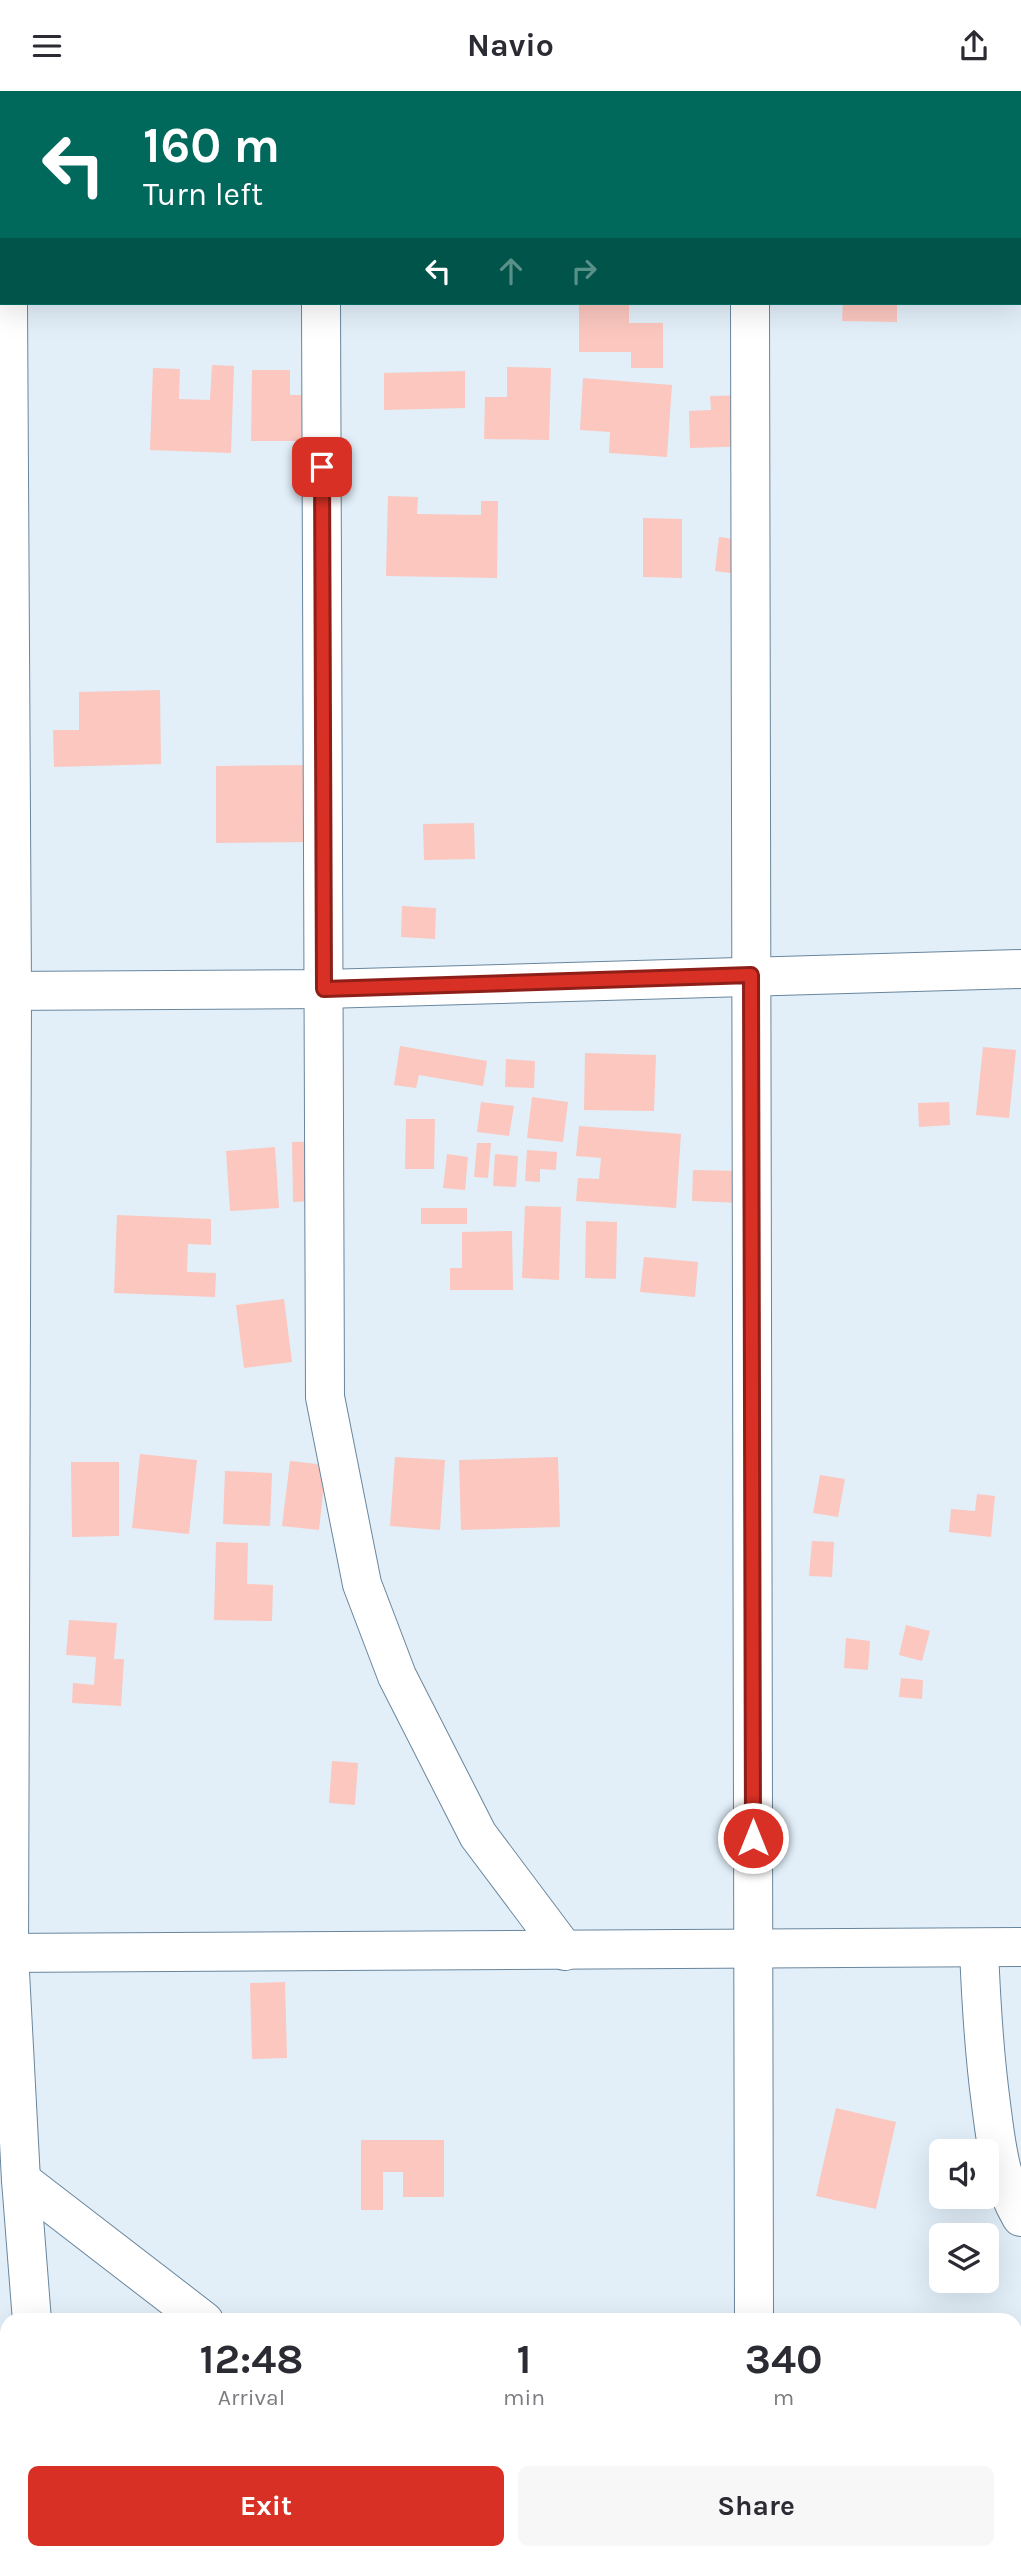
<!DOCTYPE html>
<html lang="en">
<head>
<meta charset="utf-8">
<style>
	:root { --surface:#fff; --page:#f7f7f7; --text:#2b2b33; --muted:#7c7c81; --accent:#d93025 }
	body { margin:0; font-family:Karla,sans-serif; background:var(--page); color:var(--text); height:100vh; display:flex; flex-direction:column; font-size:26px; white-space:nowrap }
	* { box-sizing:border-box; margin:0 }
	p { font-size:23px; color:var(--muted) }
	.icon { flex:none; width:38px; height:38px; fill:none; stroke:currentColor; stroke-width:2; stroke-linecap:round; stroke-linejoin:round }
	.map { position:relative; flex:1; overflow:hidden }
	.drawer { position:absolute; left:0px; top:2222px; width:1022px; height:247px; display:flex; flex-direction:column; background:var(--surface); border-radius:21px 21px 0 0; box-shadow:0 7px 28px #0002 }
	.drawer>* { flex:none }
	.top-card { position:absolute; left:0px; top:0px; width:1022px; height:214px; box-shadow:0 7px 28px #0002; background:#00695c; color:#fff; overflow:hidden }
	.tools { position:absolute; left:929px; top:2048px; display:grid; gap:14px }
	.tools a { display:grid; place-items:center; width:70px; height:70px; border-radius:10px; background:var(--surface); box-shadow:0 7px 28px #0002; font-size:35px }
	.pin { position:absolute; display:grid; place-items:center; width:60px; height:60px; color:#fff; margin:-30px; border-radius:14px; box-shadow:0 4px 10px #0006 }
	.me { position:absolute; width:77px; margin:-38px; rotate:0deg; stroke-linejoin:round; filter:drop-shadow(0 0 5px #0008) }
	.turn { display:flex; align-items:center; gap:24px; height:147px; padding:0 28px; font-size:32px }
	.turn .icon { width:91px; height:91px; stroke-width:2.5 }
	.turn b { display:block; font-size:49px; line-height:60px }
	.lanes { display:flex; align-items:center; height:66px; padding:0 28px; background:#0003; justify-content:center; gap:35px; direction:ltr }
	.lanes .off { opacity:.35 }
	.eta { display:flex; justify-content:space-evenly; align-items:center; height:119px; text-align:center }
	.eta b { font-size:42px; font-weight:700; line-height:49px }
	.action { display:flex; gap:14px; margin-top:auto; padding:14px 28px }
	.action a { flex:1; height:80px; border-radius:10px; background:var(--accent); color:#fff; font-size:28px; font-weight:700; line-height:80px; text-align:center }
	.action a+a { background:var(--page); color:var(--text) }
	header { display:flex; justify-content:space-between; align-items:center; height:91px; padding:0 28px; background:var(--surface); font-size:32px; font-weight:700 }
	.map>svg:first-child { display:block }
	.building { fill:#fbc7bf }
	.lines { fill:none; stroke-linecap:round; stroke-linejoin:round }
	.minor-casing { stroke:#69869d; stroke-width:40 }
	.minor { stroke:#fff; stroke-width:38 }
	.route-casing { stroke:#8d1f18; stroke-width:18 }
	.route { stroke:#d93025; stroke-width:12 }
</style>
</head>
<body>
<header><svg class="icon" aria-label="menu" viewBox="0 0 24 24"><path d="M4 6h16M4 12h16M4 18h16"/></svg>Navio<svg class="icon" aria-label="share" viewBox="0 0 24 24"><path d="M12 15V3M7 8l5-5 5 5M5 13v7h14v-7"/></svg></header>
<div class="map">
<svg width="1021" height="2468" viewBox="0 0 1021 2468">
	<rect width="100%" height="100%" fill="#e2eff9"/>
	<!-- building -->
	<g class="building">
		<path d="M 579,212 L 629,212 L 629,232 L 663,232 L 663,277 L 631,277 L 631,261 L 579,261 Z"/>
		<path d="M 843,212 L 897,212 L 897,231 L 842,230 Z"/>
		<path d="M 212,274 L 234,275 L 231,362 L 150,359 L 153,277 L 180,278 L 179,308 L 210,309 Z"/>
		<path d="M 507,276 L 551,277 L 549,349 L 484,348 L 485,306 L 507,306 Z"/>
		<path d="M 252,279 L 290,279 L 290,304 L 310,304 L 309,350 L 251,350 Z"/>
		<path d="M 465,280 L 465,317 L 384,319 L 384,282 Z"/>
		<path d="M 583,287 L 672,294 L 667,366 L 609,362 L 610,341 L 580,339 Z"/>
		<path d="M 756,304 L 757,355 L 690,357 L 689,320 L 711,319 L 710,305 Z"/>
		<path d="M 388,405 L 418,406 L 417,423 L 481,424 L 481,410 L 498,410 L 497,487 L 386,485 Z"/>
		<path d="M 643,427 L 682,428 L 682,487 L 643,486 Z"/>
		<path d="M 719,446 L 749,450 L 745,484 L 715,480 Z"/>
		<path d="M 160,599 L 161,673 L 54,676 L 53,639 L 79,639 L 79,601 Z"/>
		<path d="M 315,674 L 316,751 L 216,752 L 216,675 Z"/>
		<path d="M 474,732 L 475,768 L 424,769 L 423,733 Z"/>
		<path d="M 402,815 L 436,817 L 435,848 L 401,846 Z"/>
		<path d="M 400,955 L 487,970 L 483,995 L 419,984 L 416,997 L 394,994 Z"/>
		<path d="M 983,956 L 1016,959 L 1009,1027 L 976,1024 Z"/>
		<path d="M 585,962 L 656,964 L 654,1020 L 584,1019 Z"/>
		<path d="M 506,968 L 535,970 L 534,997 L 505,996 Z"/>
		<path d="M 532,1006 L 568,1011 L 563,1051 L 527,1047 Z"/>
		<path d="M 481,1011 L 514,1015 L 509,1045 L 477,1041 Z"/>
		<path d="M 949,1011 L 950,1034 L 919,1036 L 918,1012 Z"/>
		<path d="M 406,1028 L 435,1028 L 434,1078 L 405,1078 Z"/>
		<path d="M 579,1035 L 681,1043 L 676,1117 L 576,1110 L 578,1087 L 599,1088 L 601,1067 L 576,1065 Z"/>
		<path d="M 338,1050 L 318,1110 L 293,1111 L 292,1051 Z"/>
		<path d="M 477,1052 L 491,1052 L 488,1087 L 474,1086 Z"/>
		<path d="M 275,1056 L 279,1117 L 230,1120 L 226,1060 Z"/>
		<path d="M 527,1059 L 557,1061 L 556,1079 L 540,1078 L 540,1091 L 525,1090 Z"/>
		<path d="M 447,1063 L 468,1066 L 465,1099 L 443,1097 Z"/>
		<path d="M 495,1063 L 518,1065 L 516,1096 L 493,1095 Z"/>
		<path d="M 693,1079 L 742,1080 L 741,1112 L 692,1110 Z"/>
		<path d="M 525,1115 L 561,1116 L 559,1189 L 522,1187 Z"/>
		<rect x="421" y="1117" width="46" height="16"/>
		<path d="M 117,1124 L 211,1128 L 211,1154 L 188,1153 L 187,1181 L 216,1182 L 215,1206 L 114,1202 Z"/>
		<path d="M 586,1130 L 617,1131 L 616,1188 L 585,1187 Z"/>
		<path d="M 512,1140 L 513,1199 L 450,1199 L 450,1177 L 462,1177 L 462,1141 Z"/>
		<path d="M 644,1166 L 698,1171 L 695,1206 L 640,1201 Z"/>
		<path d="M 284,1208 L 292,1271 L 244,1277 L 236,1214 Z"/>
		<path d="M 140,1363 L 197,1369 L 189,1443 L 132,1437 Z"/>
		<path d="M 395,1366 L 445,1369 L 440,1439 L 390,1435 Z"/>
		<path d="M 558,1366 L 560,1436 L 461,1439 L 459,1369 Z"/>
		<path d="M 290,1370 L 326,1374 L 319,1439 L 282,1435 Z"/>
		<path d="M 71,1371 L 119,1371 L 119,1445 L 72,1446 Z"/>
		<path d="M 225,1380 L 272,1382 L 270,1435 L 223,1433 Z"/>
		<path d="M 820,1384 L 845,1388 L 838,1426 L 813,1422 Z"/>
		<path d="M 977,1403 L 995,1405 L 991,1446 L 949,1441 L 951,1418 L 975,1420 Z"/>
		<path d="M 812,1450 L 834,1451 L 832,1486 L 809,1485 Z"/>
		<path d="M 216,1451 L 248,1452 L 247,1493 L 273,1494 L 272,1530 L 214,1529 Z"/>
		<path d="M 69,1529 L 117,1532 L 114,1568 L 124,1568 L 121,1615 L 72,1612 L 73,1592 L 94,1594 L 96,1566 L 66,1564 Z"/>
		<path d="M 906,1534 L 930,1540 L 922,1570 L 899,1564 Z"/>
		<path d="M 846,1547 L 870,1550 L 868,1579 L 844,1577 Z"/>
		<path d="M 901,1587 L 923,1589 L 922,1608 L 899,1606 Z"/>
		<path d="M 332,1670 L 358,1672 L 355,1714 L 329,1712 Z"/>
		<path d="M 285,1891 L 287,1967 L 252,1968 L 250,1892 Z"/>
		<path d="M 836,2017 L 896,2031 L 876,2118 L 816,2105 Z"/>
		<path d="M 361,2049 L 444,2049 L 444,2106 L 403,2106 L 403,2081 L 383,2081 L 383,2119 L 361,2119 Z"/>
	</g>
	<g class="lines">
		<defs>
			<g id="minor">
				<path d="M 7,0 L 7,2"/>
				<path d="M 320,0 L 320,2"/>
				<path d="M 749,0 L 749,2"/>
				<path d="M 8,212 L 12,900 L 9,1862 L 21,2089 L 32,2230"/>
				<path d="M 321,212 L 325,1306 L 362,1493 L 397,1585 L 478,1744 L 565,1860"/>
				<path d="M 750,212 L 754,2230"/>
				<path d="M 0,900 L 324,898 L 1021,878"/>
				<path d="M 979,1858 C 981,1910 984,1961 991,2013 C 996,2053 1000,2090 1021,2126"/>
				<path d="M 0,1862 L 1021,1856"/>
				<path d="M 21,2089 L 204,2230"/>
				<path d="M 43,2462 L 43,2468"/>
				<path d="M 374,2462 L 376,2468"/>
				<path d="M 754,2462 L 754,2468"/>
			</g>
		</defs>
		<!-- minor casing -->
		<use href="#minor" class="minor-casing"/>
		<!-- minor -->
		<use href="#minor" class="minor"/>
	</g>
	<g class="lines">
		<defs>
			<path id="route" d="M 322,376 L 324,898 L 751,884 L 753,1747"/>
		</defs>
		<!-- route casing -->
		<use href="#route" class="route-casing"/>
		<!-- route -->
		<use href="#route" class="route"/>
	</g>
</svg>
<div class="tools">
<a><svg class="icon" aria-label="sound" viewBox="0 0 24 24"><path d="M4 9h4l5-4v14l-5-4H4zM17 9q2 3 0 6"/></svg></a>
<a><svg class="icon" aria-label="layers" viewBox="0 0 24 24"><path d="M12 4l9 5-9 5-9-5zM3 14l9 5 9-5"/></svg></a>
</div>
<div class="pin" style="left:322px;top:376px;background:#d93025"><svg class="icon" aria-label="arrive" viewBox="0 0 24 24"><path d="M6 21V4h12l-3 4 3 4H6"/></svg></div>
<svg class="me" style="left:753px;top:1747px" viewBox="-20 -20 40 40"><circle r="17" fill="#d93025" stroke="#fff" stroke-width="3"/><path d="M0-11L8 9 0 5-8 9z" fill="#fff"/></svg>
<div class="top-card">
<div class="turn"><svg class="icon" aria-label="left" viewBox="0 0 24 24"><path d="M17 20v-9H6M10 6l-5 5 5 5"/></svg><div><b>160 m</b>Turn left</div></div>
<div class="lanes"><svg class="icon" aria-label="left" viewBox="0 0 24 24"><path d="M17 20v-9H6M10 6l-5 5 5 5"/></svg><svg class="icon off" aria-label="ahead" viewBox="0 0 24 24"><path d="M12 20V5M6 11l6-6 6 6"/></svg><svg class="icon off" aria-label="right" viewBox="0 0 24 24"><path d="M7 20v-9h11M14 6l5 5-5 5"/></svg></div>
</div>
<section class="drawer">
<div class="eta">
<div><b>12:48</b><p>Arrival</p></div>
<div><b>1</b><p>min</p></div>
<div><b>340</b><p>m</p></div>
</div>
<div class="action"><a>Exit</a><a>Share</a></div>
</section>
</div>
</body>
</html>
